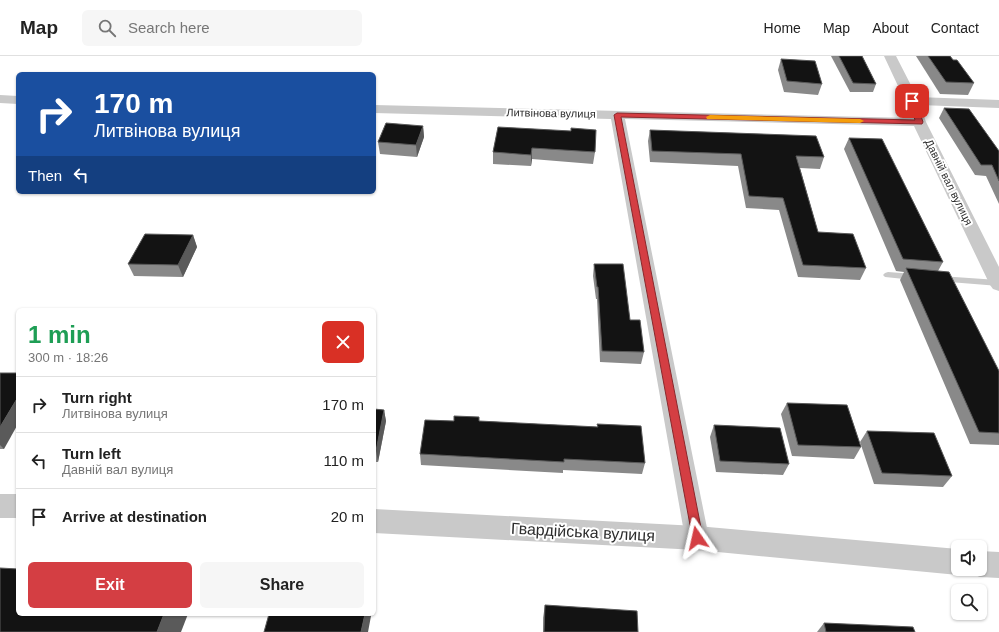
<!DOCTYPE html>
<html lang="en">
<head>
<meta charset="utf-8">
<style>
	:root { --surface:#fff; --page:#f6f6f6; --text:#222; --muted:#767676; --line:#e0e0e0; --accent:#d43e43 }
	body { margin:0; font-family:Arial,sans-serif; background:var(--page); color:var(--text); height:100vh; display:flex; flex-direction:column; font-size:15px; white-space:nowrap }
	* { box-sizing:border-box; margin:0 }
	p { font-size:13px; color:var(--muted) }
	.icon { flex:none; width:22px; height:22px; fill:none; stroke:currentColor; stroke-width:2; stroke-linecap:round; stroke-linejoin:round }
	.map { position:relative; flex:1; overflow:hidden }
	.drawer { position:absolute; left:16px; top:252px; width:360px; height:308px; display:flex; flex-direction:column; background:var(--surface); border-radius:6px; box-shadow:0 1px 3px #0004 }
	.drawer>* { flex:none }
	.top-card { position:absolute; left:16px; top:16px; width:360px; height:122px; border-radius:6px; box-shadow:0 1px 3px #0004; background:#1a4fa0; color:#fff; overflow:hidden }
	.controls { position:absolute; left:951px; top:484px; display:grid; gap:8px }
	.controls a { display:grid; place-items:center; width:36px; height:36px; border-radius:6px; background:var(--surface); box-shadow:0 1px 3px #0004; font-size:20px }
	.pin { position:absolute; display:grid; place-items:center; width:34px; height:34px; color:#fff; margin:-17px; border-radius:8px; box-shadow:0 2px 6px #0006 }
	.me { position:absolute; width:44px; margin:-22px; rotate:349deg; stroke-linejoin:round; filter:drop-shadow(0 0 3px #0008) }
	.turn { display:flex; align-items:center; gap:14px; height:84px; padding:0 12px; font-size:18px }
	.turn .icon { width:52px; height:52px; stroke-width:2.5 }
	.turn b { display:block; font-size:28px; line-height:34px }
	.then { display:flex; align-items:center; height:38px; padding:0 12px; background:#0003; gap:8px; font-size:15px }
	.round { display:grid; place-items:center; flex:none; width:42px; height:42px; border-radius:6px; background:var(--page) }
	.head { display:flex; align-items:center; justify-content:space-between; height:68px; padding:0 12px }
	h1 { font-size:24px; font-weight:700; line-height:30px; color:#1e9e55 }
	.cta { display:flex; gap:8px; margin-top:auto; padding:8px 12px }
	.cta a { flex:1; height:46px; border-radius:6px; background:var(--accent); color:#fff; font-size:16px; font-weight:700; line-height:46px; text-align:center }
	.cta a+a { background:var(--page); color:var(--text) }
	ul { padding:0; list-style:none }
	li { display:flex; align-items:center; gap:12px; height:56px; padding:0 12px; border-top:1px solid var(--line) }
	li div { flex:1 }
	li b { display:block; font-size:15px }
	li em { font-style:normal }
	header { display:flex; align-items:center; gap:24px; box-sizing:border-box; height:56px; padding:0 20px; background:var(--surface); border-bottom:1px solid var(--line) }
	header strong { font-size:19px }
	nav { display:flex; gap:22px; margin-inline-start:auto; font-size:14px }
	.search { width:280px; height:36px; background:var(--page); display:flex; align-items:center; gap:10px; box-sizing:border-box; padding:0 14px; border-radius:6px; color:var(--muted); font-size:15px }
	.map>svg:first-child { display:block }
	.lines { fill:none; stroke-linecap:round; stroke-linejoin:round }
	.service { fill:#c9c9c9; fill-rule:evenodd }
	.minor { fill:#c9c9c9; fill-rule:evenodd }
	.tertiary { fill:#c9c9c9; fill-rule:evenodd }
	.wall { fill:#898989 }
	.shaded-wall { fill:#5a5a5a }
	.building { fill:#131313; stroke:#5a5a5a }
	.route { fill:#d43e43; stroke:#8a282c }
	.slow { fill:#f59e0b }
	.labels { text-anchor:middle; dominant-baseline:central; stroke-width:4; stroke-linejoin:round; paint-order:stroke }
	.far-street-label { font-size:11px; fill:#2c2c2c; stroke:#fff }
	.near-street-label { font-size:16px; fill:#2c2c2c; stroke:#fff }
</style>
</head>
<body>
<header>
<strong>Map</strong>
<div class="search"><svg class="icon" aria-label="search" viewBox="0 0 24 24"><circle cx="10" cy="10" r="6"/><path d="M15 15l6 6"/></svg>Search here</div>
<nav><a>Home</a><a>Map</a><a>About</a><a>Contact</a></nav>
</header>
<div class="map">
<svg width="999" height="576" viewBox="0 0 999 576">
	<rect width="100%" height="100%" fill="#fff"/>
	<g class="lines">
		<!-- service -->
		<g class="service">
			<path d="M 888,216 L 914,218 L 919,221 L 914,224 L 885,221 L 883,219 L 885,217 Z"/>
			<path d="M 940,220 L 998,224 L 999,230 L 937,225 L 935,223 Z"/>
		</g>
		<!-- minor -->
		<g class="minor">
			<path d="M 884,0 L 896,0 L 917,41 L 999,44 L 999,52 L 920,49 L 926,66 L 999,211 L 999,235 L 993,233 L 990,229 L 914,70 L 625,63 L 709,482 L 705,490 L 697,493 L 689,490 L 685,482 L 611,63 L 374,57 L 374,49 L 911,62 L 905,45 Z"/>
			<path d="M 0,39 L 18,40 L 18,48 L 0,47 Z"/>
		</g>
		<!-- tertiary -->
		<g class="tertiary">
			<rect x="0" y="438" width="18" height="24"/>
			<path d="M 374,453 L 697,470 L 958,493 L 958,513 L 980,513 L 980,495 L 999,496 L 999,522 L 980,521 L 970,517 L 969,514 L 958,519 L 697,494 L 374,477 Z"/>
		</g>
	</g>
	<!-- wall -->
	<g class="wall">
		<path d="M 831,0 L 862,0 L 876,28 L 873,36 L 850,36 Z"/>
		<path d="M 916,0 L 950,0 L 974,27 L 968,39 L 940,38 Z"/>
		<path d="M 781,3 L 822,28 L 818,39 L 784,36 L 778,14 Z"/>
		<path d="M 944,52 L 999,95 L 999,148 L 986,120 L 975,119 L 939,62 Z"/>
		<path d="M 423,70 L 424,81 L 417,101 L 380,98 L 378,86 Z"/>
		<path d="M 498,71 L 595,96 L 593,108 L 532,103 L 531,110 L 493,108 L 493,96 Z"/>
		<path d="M 650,74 L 824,101 L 820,113 L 800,112 L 818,176 L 866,212 L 860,224 L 798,221 L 779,154 L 746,152 L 738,110 L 650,106 L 648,85 Z"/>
		<path d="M 849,82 L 943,206 L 938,215 L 999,315 L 999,389 L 970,388 L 900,224 L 904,216 L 896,215 L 844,93 Z"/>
		<path d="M 193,179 L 197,191 L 183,221 L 134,220 L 128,208 Z"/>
		<path d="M 594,208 L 630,264 L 644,296 L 641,308 L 600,306 L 597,243 L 596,243 L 593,220 Z"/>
		<path d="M 0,317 L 4,393 L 0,393 Z"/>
		<path d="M 787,347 L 861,391 L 854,403 L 792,400 L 781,358 Z"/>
		<path d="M 374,353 L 384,354 L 386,365 L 378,406 L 374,406 Z"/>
		<path d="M 454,365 L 479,365 L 597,371 L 597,368 L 645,407 L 642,418 L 563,414 L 563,417 L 421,409 L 420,398 Z"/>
		<path d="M 714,369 L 789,408 L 783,419 L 716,416 L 710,381 Z"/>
		<path d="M 867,375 L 952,420 L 943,431 L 874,428 L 860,386 Z"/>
		<path d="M 545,549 L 638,576 L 543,576 L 543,562 Z"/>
		<path d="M 824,567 L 915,576 L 817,576 Z"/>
	</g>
	<!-- shaded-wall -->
	<g class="shaded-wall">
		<path d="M 423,70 L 424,81 L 417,101 L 416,89 Z"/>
		<path d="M 532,92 L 532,103 L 531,110 L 531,99 Z"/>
		<path d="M 193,179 L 197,191 L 183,221 L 178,209 Z"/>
		<path d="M 18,341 L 18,368 L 4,393 L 0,389 L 0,371 Z"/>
		<path d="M 384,354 L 386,365 L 378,406 L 376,395 Z"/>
		<path d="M 164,558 L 188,558 L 181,576 L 157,576 Z"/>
		<path d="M 365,558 L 370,558 L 371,560 L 368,576 L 361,576 Z"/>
	</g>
	<!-- building -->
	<g class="building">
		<path d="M 839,0 L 862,0 L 876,28 L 853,27 Z"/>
		<path d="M 928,0 L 950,0 L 953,4 L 957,4 L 974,27 L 946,26 Z"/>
		<path d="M 781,3 L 815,5 L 822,28 L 787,25 Z"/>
		<path d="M 944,52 L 969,53 L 999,95 L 999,125 L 992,109 L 981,109 Z"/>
		<path d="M 386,67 L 423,70 L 416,89 L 378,86 Z"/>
		<path d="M 498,71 L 571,75 L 571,72 L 596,74 L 595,96 L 532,92 L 531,99 L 493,96 Z"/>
		<path d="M 650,74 L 816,80 L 824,101 L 796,100 L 818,176 L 853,178 L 866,212 L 803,209 L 783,142 L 749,140 L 741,98 L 652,95 Z"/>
		<path d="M 849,82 L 882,83 L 943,206 L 903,203 Z"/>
		<path d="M 145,178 L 193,179 L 178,209 L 128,208 Z"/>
		<path d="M 594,208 L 623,208 L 630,264 L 640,264 L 644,296 L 602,295 L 598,231 L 597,231 Z"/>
		<path d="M 906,212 L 949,216 L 999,315 L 999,377 L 979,376 Z"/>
		<path d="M 0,317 L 18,317 L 18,341 L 0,371 Z"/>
		<path d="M 787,347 L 847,349 L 861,391 L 798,389 Z"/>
		<path d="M 374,353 L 384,354 L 376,395 L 374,395 Z"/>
		<path d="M 454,360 L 479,361 L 479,365 L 598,371 L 597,368 L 641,370 L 645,407 L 564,403 L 564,406 L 420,398 L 425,364 L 454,365 Z"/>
		<path d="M 714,369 L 780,372 L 789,408 L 720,405 Z"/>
		<path d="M 867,375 L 934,377 L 952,420 L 882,417 Z"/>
		<path d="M 0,512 L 18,513 L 18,558 L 164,558 L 157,576 L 0,576 Z"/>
		<path d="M 545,549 L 637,555 L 638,576 L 544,576 Z"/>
		<path d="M 269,558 L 365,558 L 361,576 L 264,576 Z"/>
		<path d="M 824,567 L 913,571 L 915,576 L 826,576 Z"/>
	</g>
	<!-- route -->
	<path class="route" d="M 912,43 L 916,45 L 923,66 L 922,68 L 621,61 L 703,482 L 701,485 L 697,487 L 693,485 L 614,59 L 617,57 L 915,64 L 909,45 Z"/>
	<!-- slow -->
	<path class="slow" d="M 710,59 L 860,63 L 864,65 L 860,67 L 707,63 L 706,61 Z"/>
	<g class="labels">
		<!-- far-street labels -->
		<g class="far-street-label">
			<text transform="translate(551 57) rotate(1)">Литвінова вулиця</text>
			<text transform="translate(949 126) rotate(64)">Давній вал вулиця</text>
		</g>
		<!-- near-street labels -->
		<g class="near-street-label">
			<text transform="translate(583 476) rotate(3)">Гвардійська вулиця</text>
		</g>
	</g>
</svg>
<div class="controls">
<a><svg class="icon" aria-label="sound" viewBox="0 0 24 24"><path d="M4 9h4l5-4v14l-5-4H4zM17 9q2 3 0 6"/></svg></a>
<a><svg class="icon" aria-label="search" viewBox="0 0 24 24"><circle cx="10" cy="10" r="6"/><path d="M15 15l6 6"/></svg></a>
</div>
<div class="pin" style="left:912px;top:45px;background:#d93025"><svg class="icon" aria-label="arrive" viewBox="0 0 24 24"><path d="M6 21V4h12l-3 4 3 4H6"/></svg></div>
<svg class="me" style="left:697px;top:482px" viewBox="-20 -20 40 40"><path d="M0-17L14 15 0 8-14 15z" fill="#d43e43" stroke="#fff" stroke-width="4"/></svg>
<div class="top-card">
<div class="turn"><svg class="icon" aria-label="right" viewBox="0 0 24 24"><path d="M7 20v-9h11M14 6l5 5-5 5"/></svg><div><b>170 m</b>Литвінова вулиця</div></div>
<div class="then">Then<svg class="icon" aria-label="left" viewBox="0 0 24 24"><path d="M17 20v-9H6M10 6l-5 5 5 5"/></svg></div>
</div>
<section class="drawer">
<div class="head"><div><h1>1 min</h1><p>300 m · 18:26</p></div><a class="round" style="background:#d93025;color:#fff"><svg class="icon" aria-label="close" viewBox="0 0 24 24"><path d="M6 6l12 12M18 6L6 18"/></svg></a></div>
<ul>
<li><svg class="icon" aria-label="right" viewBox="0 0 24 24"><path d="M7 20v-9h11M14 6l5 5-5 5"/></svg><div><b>Turn right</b><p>Литвінова вулиця</p></div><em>170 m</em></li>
<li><svg class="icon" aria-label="left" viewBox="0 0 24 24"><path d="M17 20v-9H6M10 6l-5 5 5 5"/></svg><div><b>Turn left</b><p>Давній вал вулиця</p></div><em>110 m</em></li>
<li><svg class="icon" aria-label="arrive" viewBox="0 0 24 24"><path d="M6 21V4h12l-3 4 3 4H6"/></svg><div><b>Arrive at destination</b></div><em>20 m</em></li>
</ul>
<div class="cta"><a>Exit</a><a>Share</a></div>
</section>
</div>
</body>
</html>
